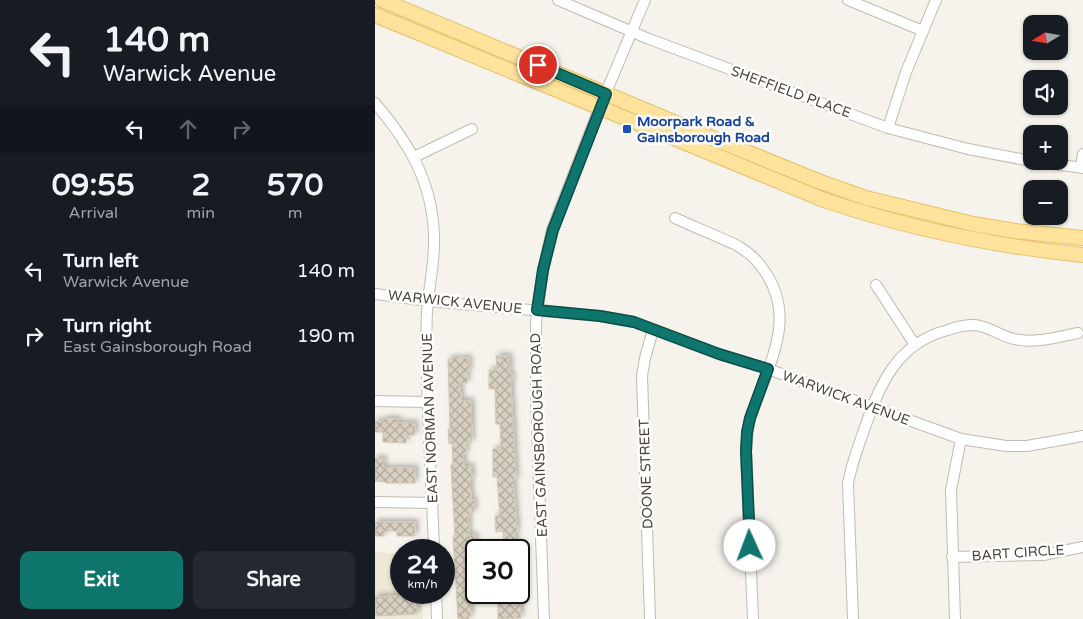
<!DOCTYPE html>
<html lang="en">
<head>
<meta charset="utf-8">
<style>
	:root { --surface:#171b24; --page:#242831; --text:#f1f3f6; --muted:#9ea1a6; --accent:#0f766e }
	body { margin:0; font-family:"Varela Round",sans-serif; background:var(--page); color:var(--text); height:100vh; display:flex; flex-direction:column; font-size:19px; white-space:nowrap }
	* { box-sizing:border-box; margin:0 }
	p { font-size:16px; color:var(--muted) }
	.icon { flex:none; width:28px; height:28px; fill:none; stroke:currentColor; stroke-width:2; stroke-linecap:round; stroke-linejoin:round }
	.map { position:relative; flex:1; overflow:hidden }
	.panel { display:flex; flex-direction:column; background:var(--surface); width:375px }
	.panel>* { flex:none }
	.top-card { background:#171b24; color:var(--text); overflow:hidden }
	.needle { width:32px; rotate:259deg }
	.tools { position:absolute; left:648px; top:15px; display:grid; gap:10px }
	.tools a { display:grid; place-items:center; width:45px; height:45px; border-radius:10px; background:var(--surface); box-shadow:0 1px 4px #0004; font-size:25px }
	.speed { position:absolute; left:15px; top:539px; display:flex; gap:10px; font-size:25px; font-weight:700; text-align:center }
	.speed>* { display:grid; place-content:center; width:65px; height:65px; border-radius:50%; background:var(--surface); box-shadow:0 1px 4px #0004; line-height:1 }
	.speed small { font-size:12px; font-weight:400 }
	.speed .limit { border:2px solid #111; border-radius:8px; background:#fff; color:#111 }
	.pin { position:absolute; display:grid; place-items:center; width:42px; height:42px; color:#fff; margin:-21px; border:2px solid #fff; border-radius:50%; box-shadow:0 1px 5px #0007 }
	.me { position:absolute; width:55px; margin:-28px; rotate:358deg; stroke-linejoin:round; filter:drop-shadow(0 0 4px #0008) }
	.turn { display:flex; align-items:center; gap:18px; height:105px; padding:0 20px; font-size:22px }
	.turn .icon { width:65px; height:65px; stroke-width:2.5 }
	.turn b { display:block; font-size:35px; line-height:42px }
	.lanes { display:flex; align-items:center; height:48px; padding:0 20px; background:#0003; justify-content:center; gap:25px; direction:ltr }
	.lanes .off { opacity:.35 }
	.eta { display:flex; justify-content:space-evenly; align-items:center; height:85px; text-align:center }
	.eta b { font-size:30px; font-weight:700; line-height:35px }
	.button { display:flex; gap:10px; margin-top:auto; padding:10px 20px }
	.button a { flex:1; height:58px; border-radius:10px; background:var(--accent); color:#fff; font-size:20px; font-weight:700; line-height:58px; text-align:center }
	.button a+a { background:var(--page); color:var(--text) }
	ul { padding:0; list-style:none }
	li { display:flex; align-items:center; gap:15px; height:65px; padding:0 20px }
	li div { flex:1 }
	li b { display:block; font-size:19px }
	li em { font-style:normal }
	main { display:flex; flex:1; min-height:0 }
	.map>svg:first-child { display:block }
	.education { fill:#efe8d6 }
	.building { fill:url(#building-cross-hatch); stroke:#d3c7b4; filter:url(#shadow) }
	.lines { fill:none; stroke-linecap:round; stroke-linejoin:round }
	.minor-casing { stroke:#c2bbae; stroke-width:12 }
	.major-casing { stroke:#e6c16a; stroke-width:16 }
	.minor { stroke:#fff; stroke-width:10 }
	.major { stroke:#ffe39c; stroke-width:14 }
	.route-casing { stroke:#0a4d48; stroke-width:12 }
	.route { stroke:#0f766e; stroke-width:9 }
	.transit-dot { fill:#1a4fb4; stroke:#fff; stroke-width:2 }
	.labels { text-anchor:middle; dominant-baseline:central; stroke-width:5; stroke-linejoin:round; paint-order:stroke }
	.street-label { font-size:14px; fill:#4b4439; stroke:#fff }
	.transit-label { font-size:14px; font-weight:bold; fill:#164399; stroke:#fff; text-anchor:start }
</style>
</head>
<body>
<main>
<section class="panel">
<div class="top-card">
<div class="turn"><svg class="icon" aria-label="left" viewBox="0 0 24 24"><path d="M17 20v-9H6M10 6l-5 5 5 5"/></svg><div><b>140 m</b>Warwick Avenue</div></div>
<div class="lanes"><svg class="icon" aria-label="left" viewBox="0 0 24 24"><path d="M17 20v-9H6M10 6l-5 5 5 5"/></svg><svg class="icon off" aria-label="ahead" viewBox="0 0 24 24"><path d="M12 20V5M6 11l6-6 6 6"/></svg><svg class="icon off" aria-label="right" viewBox="0 0 24 24"><path d="M7 20v-9h11M14 6l5 5-5 5"/></svg></div>
</div>
<div class="eta">
<div><b>09:55</b><p>Arrival</p></div>
<div><b>2</b><p>min</p></div>
<div><b>570</b><p>m</p></div>
</div>
<ul>
<li><svg class="icon" aria-label="left" viewBox="0 0 24 24"><path d="M17 20v-9H6M10 6l-5 5 5 5"/></svg><div><b>Turn left</b><p>Warwick Avenue</p></div><em>140 m</em></li>
<li><svg class="icon" aria-label="right" viewBox="0 0 24 24"><path d="M7 20v-9h11M14 6l5 5-5 5"/></svg><div><b>Turn right</b><p>East Gainsborough Road</p></div><em>190 m</em></li>
</ul>
<div class="button"><a>Exit</a><a>Share</a></div>
</section>
<div class="map">
<svg width="708" height="619" viewBox="0 0 708 619">
	<defs>
		<pattern id="building-cross-hatch" width="8" height="8" patternUnits="userSpaceOnUse" patternTransform="scale(1.25)"><rect width="8" height="8" fill="#d8cfc1"/><path d="M0 0l8 8M0 8l8-8" fill="none" stroke="#b1aa9e"/></pattern>
		<filter id="shadow"><feDropShadow dx="3" dy="-3" stdDeviation="2.5" flood-color="#0004"/></filter>
	</defs>
	<rect width="100%" height="100%" fill="#f6f3ec"/>
	<!-- education -->
	<path class="education" d="M 0,552 L 26,554 L 26,592 L 47,593 L 48,619 L 0,619 Z"/>
	<!-- building -->
	<g class="building">
		<path d="M 121,356 L 134,356 L 135,375 L 137,374 L 136,388 L 141,479 L 138,479 L 142,531 L 140,531 L 141,550 L 129,550 L 128,531 L 121,532 L 120,516 L 125,516 L 122,477 L 118,477 L 118,449 L 126,449 L 125,424 L 121,424 L 120,389 L 114,389 L 114,370 L 122,370 Z"/>
		<path d="M 94,358 L 94,371 L 92,371 L 92,383 L 85,383 L 86,401 L 96,401 L 97,442 L 91,442 L 91,453 L 88,453 L 89,467 L 96,466 L 97,479 L 95,479 L 96,500 L 99,500 L 99,512 L 93,513 L 94,536 L 100,535 L 100,546 L 98,547 L 99,603 L 95,603 L 96,616 L 94,616 L 94,619 L 83,619 L 78,536 L 80,536 L 76,465 L 78,464 L 77,443 L 74,444 L 73,429 L 75,429 L 73,359 Z"/>
		<path d="M 8,419 L 23,419 L 22,423 L 40,423 L 40,435 L 31,435 L 31,443 L 8,442 L 8,432 L 0,432 L 0,421 L 8,422 Z"/>
		<path d="M 0,458 L 9,459 L 8,468 L 40,468 L 40,483 L 11,483 L 11,482 L 0,481 Z"/>
		<path d="M 0,522 L 40,522 L 40,536 L 22,536 L 22,531 L 9,531 L 9,536 L 0,536 Z"/>
		<path d="M 123,592 L 144,592 L 146,618 L 123,619 Z"/>
		<path d="M 41,595 L 42,614 L 1,616 L 0,597 Z"/>
	</g>
	<g class="lines">
		<defs>
			<g id="minor">
				<path d="M 183,0 L 274,39 L 513,128 L 593,149 L 656,161"/>
				<path d="M 473,0 L 548,31"/>
				<path d="M 0,103 C 34,143 57,181 59,235 C 60,257 56,278 53,299 C 51,319 51,340 52,360 C 52,423 57,487 59,550"/>
				<path d="M 513,128 L 531,72 L 561,0"/>
				<path d="M 39,157 L 97,129"/>
				<path d="M 657,161 L 708,168"/>
				<path d="M 706,167 L 708,154"/>
				<path d="M 300,218 C 321,228 343,236 363,246 C 373,252 382,260 388,269 C 425,319 391,367 376,417 C 372,428 372,440 371,451 L 378,619"/>
				<path d="M 501,285 L 540,345"/>
				<path d="M 0,294 L 53,301 L 225,316 L 259,322 L 344,354 L 393,369 L 586,439 L 631,446 L 652,446 L 708,436"/>
				<path d="M 0,401 L 53,402"/>
				<path d="M 0,502 L 58,503"/>
				<path d="M 577,557 L 668,555 L 708,547"/>
				<path d="M 61,592 L 62,619"/>
				<path d="M 169,619 L 161,398 L 161,322 L 168,270 L 177,230 L 187,204 L 224,109 L 270,0"/>
				<path d="M 275,619 L 267,376 L 270,358 L 278,330"/>
				<path d="M 478,619 L 473,484 C 476,466 482,450 488,433 C 504,386 521,343 573,330 C 581,327 591,325 599,325 C 614,326 625,336 639,339 C 659,344 683,337 703,333"/>
				<path d="M 580,619 L 576,490 L 586,439"/>
			</g>
			<g id="major">
				<path d="M 7,0 L 308,126 L 443,181 L 491,198 L 598,224 L 640,231 L 708,238"/>
				<path d="M 0,15 L 449,200 C 535,229 618,246 708,255"/>
			</g>
		</defs>
		<!-- minor casing -->
		<use href="#minor" class="minor-casing"/>
		<!-- major casing -->
		<use href="#major" class="major-casing"/>
		<!-- minor -->
		<use href="#minor" class="minor"/>
		<!-- major -->
		<use href="#major" class="major"/>
	</g>
	<g class="lines">
		<defs>
			<path id="route" d="M 163,65 L 231,94 L 178,230 L 168,270 L 162,310 L 225,316 L 259,322 L 344,354 L 393,369 L 375,418 L 372,432 L 371,451 L 375,546"/>
		</defs>
		<!-- route casing -->
		<use href="#route" class="route-casing"/>
		<!-- route -->
		<use href="#route" class="route"/>
	</g>
	<!-- markers -->
	<rect class="transit-dot" x="247" y="124" width="10" height="10" rx="2.5"/>
	<g class="labels">
		<!-- street labels -->
		<g class="street-label">
			<text transform="translate(416 92) rotate(20)">SHEFFIELD PLACE</text>
			<text transform="translate(80 302) rotate(6)">WARWICK AVENUE</text>
			<text transform="translate(471 398) rotate(20)">WARWICK AVENUE</text>
			<text transform="translate(55 418) rotate(-92)">EAST NORMAN AVENUE</text>
			<text transform="translate(164 435) rotate(-92)">EAST GAINSBOROUGH ROAD</text>
			<text transform="translate(271 474) rotate(-92)">DOONE STREET</text>
			<text transform="translate(643 553) rotate(-4)">BART CIRCLE</text>
		</g>
		<!-- transit labels -->
		<g class="transit-label">
			<text x="262" y="121">Moorpark Road &amp;<tspan x="262" dy="16">Gainsborough Road</tspan></text>
		</g>
	</g>
</svg>
<div class="tools">
<a><svg class="needle" viewBox="-14 -14 28 28"><path d="M0-13l5 13h-10z" fill="#e53935"/><path d="M0 13l5-13h-10z" fill="#9ea1a6"/></svg></a>
<a><svg class="icon" aria-label="sound" viewBox="0 0 24 24"><path d="M4 9h4l5-4v14l-5-4H4zM17 9q2 3 0 6"/></svg></a>
<a>+</a>
<a>−</a>
</div>
<div class="speed"><div>24<small>km/h</small></div><div class="limit">30</div></div>
<div class="pin" style="left:163px;top:65px;background:#d93025"><svg class="icon" aria-label="arrive" viewBox="0 0 24 24"><path d="M6 21V4h12l-3 4 3 4H6"/></svg></div>
<svg class="me" style="left:375px;top:546px" viewBox="-20 -20 40 40"><circle r="19" fill="#fff"/><path d="M0-13L10 11 0 6-10 11z" fill="#0f766e"/></svg>
</div>
</main>
</body>
</html>
